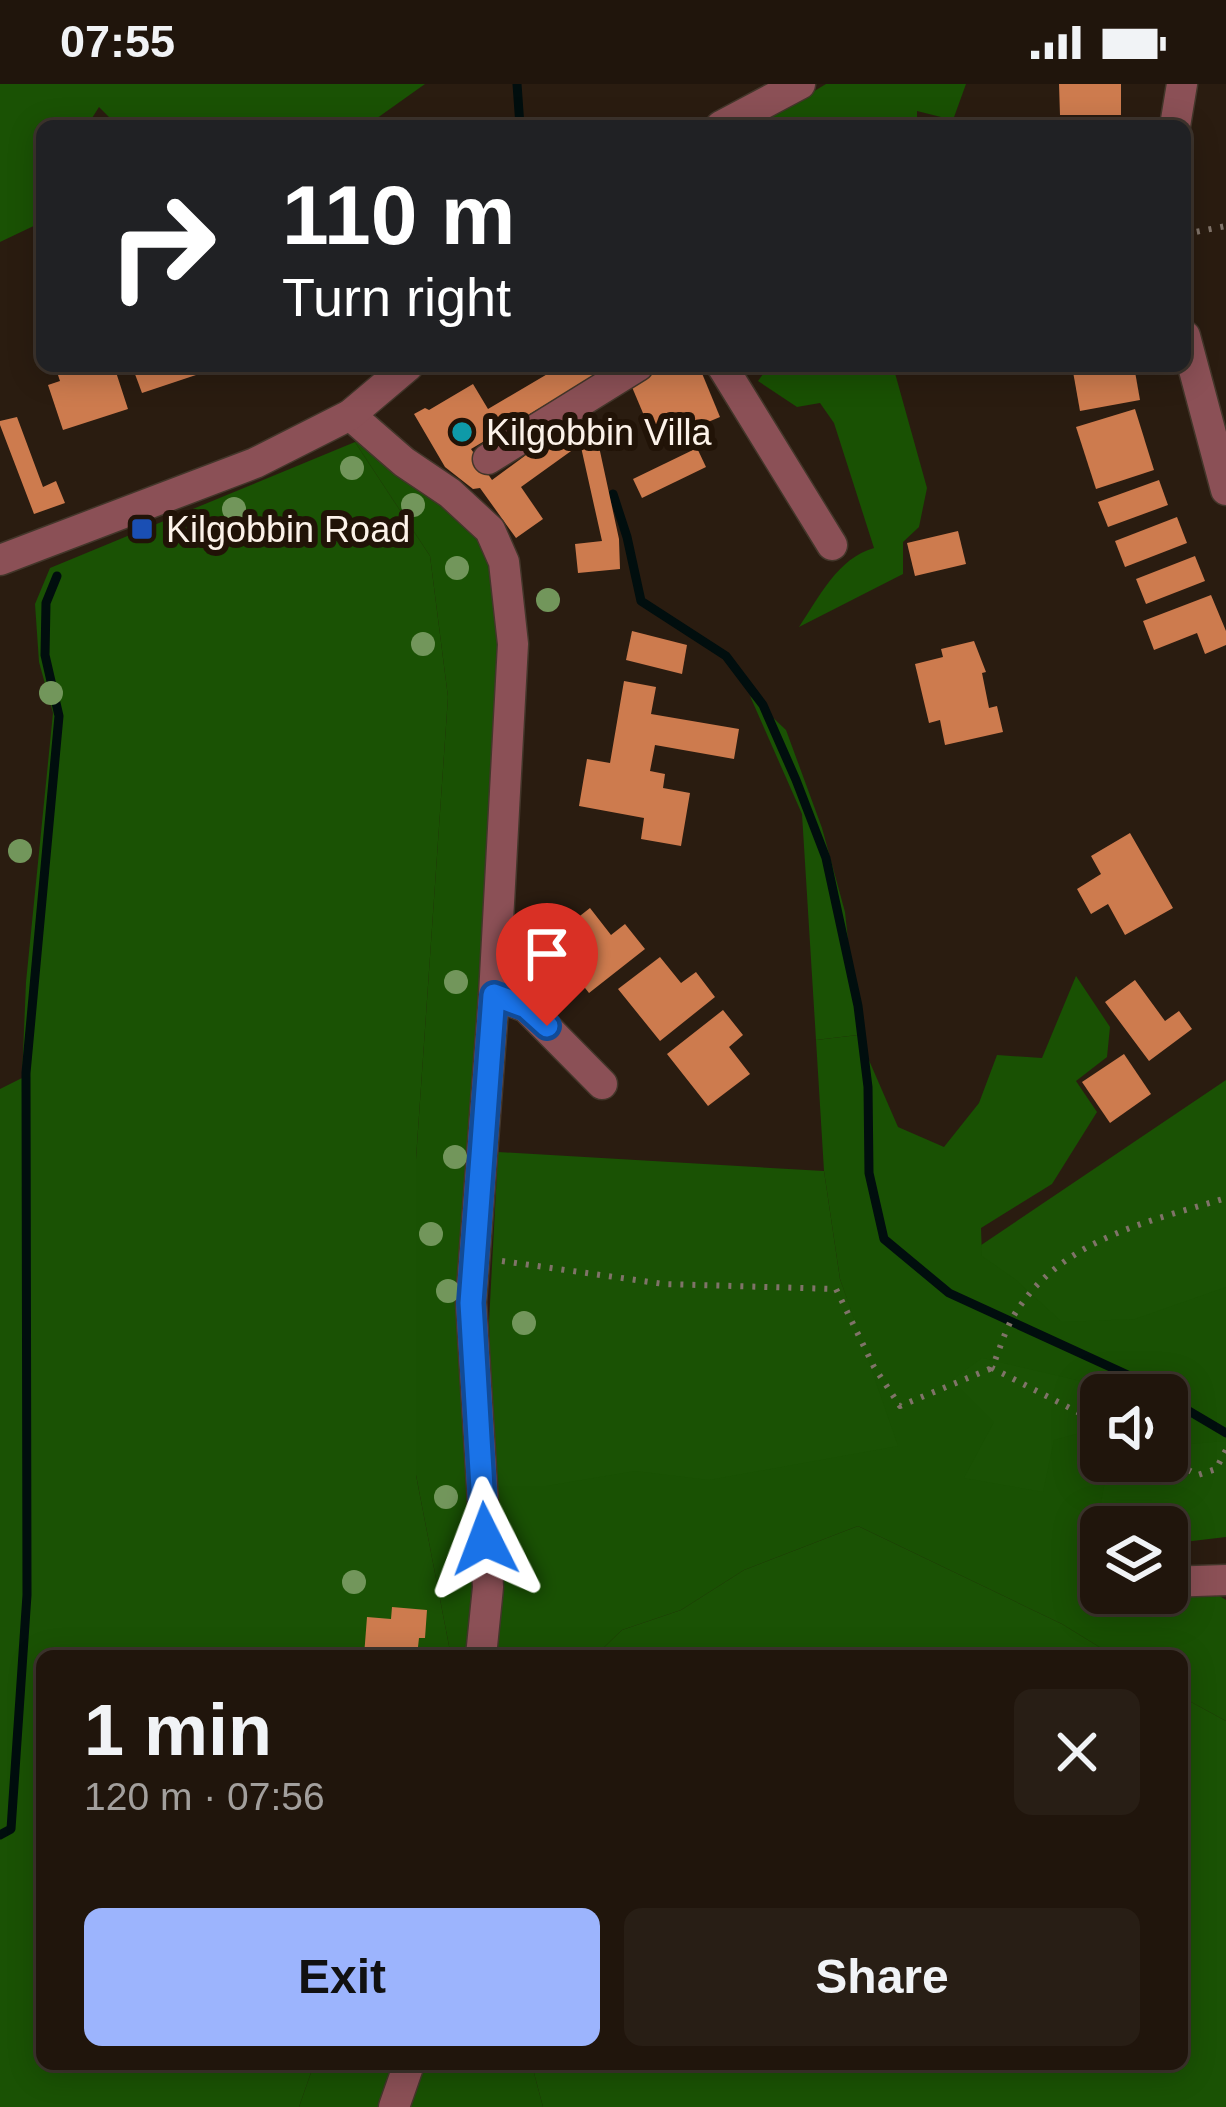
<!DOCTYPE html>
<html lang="en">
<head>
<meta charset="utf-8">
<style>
	:root { --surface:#20150c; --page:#281e15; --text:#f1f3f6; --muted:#a29f9d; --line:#3d342d; --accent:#9cb4fd }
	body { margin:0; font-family:Helvetica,sans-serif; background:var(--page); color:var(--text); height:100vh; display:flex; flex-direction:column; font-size:45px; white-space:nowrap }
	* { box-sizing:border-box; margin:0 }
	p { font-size:39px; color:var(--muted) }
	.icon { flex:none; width:66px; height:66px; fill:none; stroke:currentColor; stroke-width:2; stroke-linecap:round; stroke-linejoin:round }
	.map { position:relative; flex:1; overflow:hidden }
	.drawer { position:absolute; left:36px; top:1566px; width:1152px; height:420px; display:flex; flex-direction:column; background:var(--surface); border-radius:18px; box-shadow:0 6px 30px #0003,0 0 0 3px var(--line) }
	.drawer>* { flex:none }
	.guide { position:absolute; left:36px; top:36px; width:1155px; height:252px; border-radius:18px; box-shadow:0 6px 30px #0003,0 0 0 3px var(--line); background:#202124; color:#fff; overflow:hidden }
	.tools { position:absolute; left:1080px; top:1290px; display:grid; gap:24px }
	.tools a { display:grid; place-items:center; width:108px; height:108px; border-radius:18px; background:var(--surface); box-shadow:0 6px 30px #0003,0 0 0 3px var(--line); font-size:60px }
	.pin { position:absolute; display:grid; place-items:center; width:102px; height:102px; color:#fff; margin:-123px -51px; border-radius:50% 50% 50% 0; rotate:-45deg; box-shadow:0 0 12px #0007 }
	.pin .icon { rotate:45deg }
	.me { position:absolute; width:132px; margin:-66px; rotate:357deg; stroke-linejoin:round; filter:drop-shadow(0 0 9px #0008) }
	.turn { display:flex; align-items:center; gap:42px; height:252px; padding:0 48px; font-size:54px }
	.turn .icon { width:156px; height:156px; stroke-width:2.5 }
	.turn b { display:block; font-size:84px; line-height:102px }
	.round { display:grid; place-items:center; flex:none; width:126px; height:126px; border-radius:18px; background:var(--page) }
	.overview { display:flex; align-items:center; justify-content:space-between; height:204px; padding:0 48px }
	h1 { font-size:72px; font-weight:600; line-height:90px }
	.primary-button { display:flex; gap:24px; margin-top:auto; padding:24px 48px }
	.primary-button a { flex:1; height:138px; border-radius:18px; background:var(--accent); color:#111; font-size:48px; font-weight:600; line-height:138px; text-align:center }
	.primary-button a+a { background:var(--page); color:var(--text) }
	.status { display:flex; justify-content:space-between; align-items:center; height:84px; padding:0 60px; background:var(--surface); direction:ltr }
	.status svg { height:33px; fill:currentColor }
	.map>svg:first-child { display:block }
	.green { fill:#1a5204; fill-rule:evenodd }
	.forest { fill:#195103 }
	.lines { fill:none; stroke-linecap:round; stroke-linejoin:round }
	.stream { stroke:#010e0e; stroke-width:9 }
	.building { fill:#cd7b4e }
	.minor-casing { stroke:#43362a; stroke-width:33 }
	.path { stroke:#807369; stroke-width:6; stroke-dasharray:3 9; stroke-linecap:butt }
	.minor { stroke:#8b5056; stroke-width:30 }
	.tree { fill:#72965b }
	.route-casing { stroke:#114b97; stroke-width:30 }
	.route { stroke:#1a73e8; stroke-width:21 }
	.culture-dot { fill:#0f9aa8; stroke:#211307; stroke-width:4.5 }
	.transit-dot { fill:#1a4fb4; stroke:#211307; stroke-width:4.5 }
	.labels { text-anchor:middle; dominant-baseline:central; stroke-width:12; stroke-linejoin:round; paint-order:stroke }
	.poi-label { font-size:36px; fill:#fcf2e9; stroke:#211307; text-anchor:start }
</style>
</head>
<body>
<div class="status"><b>07:55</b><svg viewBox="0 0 49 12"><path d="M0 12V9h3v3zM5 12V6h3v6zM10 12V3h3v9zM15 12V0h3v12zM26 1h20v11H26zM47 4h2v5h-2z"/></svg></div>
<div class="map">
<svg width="1226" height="2023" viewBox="0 0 1226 2023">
	<rect width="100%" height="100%" fill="#2a1c10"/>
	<!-- green -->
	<g class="green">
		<path d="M 0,0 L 425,0 L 366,42 L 118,42 L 99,23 L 87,42 L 42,42 L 42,138 L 0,158 Z"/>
		<path d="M 355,358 L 430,472 L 448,613 L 416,1075 L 416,1391 L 451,1572 L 42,1572 L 42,1980 L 314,1980 L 299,2023 L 0,2023 L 0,1005 L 22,994 L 26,898 L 53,629 L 39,578 L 35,520 L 50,484 Z"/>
		<path d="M 750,612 L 786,646 L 822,744 L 845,828 L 858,951 L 816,956 L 802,730 Z"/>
		<path d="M 1226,996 L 1226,1453 L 1167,1460 L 1167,1443 L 1101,1443 L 961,1399 L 496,1443 L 489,1238 L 498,1068 L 824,1087 L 840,1195 L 858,1244 ZM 1101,1311 L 1167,1311 L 1167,1377 L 1101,1377 Z"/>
		<path d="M 858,1442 L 1062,1540 L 1114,1572 L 595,1572 L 622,1546 L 681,1526 L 744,1486 Z"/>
		<path d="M 1182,1613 L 1226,1637 L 1226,2023 L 543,2023 L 534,1989 L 537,1980 L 1182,1980 Z"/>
	</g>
	<!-- forest -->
	<g class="forest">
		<path d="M 826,0 L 966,0 L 953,36 L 917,27 L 917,42 L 756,42 Z"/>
		<path d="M 769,282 L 893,282 L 927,404 L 919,443 L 903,458 L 903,490 L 799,543 C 819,513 838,474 874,464 L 834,339 L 820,319 L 797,323 L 758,297 Z"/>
		<path d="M 363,353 L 488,456 L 500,546 L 494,619 L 467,1402 L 546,1402 L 635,1387 L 709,1396 L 898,1362 L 840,1195 L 824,1087 L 816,956 L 858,951 L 898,1043 L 944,1063 L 979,1019 L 997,971 L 1042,974 L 1076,892 L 1110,943 L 1107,973 L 1076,997 L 1097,1028 L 1052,1100 L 981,1144 L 982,1172 L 1015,1195 L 1062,1238 L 1135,1235 L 1226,1203 L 1226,1357 L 1191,1360 L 1167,1350 L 1167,1311 L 1101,1311 L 1101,1332 L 1080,1297 L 982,1274 L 952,1296 L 994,1338 L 964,1394 L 1043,1408 L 1054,1356 L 1094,1345 L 1101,1359 L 1101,1377 L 1109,1377 L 1099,1429 L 1116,1443 L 1101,1443 L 1101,1509 L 1167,1509 L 1167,1479 L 1226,1516 L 1226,1637 L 1182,1613 L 1182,1572 L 1114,1572 L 1062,1540 L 858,1442 L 744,1486 L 681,1526 L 622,1546 L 595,1572 L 451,1572 L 416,1391 L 416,1075 L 448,613 L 430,472 L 355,358 Z"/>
		<path d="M 314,1980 L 537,1980 L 534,1989 L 543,2023 L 299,2023 Z"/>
	</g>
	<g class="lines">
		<!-- stream -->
		<g class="stream">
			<path d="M 517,0 L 520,42"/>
			<path d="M 613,410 L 627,453 L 641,517 L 726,572 L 763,621 L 796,696 L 826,774 L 858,922 L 868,1003 L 869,1089 L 884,1155 L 949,1209 L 1130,1292 L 1161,1311"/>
			<path d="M 1167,1314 L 1226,1349"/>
			<path d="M 0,1751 L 11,1745 L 27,1511 L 26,989 L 59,632 L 45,571 L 46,519 L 57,492"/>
		</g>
	</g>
	<!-- building -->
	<g class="building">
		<path d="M 1059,0 L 1121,0 L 1121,31 L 1060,31 Z"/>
		<path d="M 55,282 L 84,282 L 87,288 L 114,282 L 128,325 L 63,346 L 48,301 L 60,297 Z"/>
		<path d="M 132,282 L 220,282 L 220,283 L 142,309 Z"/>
		<path d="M 561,282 L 592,282 L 597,290 L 471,365 L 492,396 L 571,338 L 585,357 L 521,403 L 543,435 L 516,454 L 480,404 L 473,405 L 445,383 L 414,330 L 425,324 L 429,326 L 473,300 L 488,325 Z"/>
		<path d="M 664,282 L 699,282 L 720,333 L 656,360 L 629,296 Z"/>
		<path d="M 1072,282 L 1134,282 L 1140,316 L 1080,327 Z"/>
		<path d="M 1135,325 L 1154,386 L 1096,405 L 1076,343 Z"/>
		<path d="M 17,333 L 43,403 L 56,397 L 65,419 L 34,430 L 0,341 L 0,337 Z"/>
		<path d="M 598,358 L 619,455 L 620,485 L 578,489 L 575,460 L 602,457 L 581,363 Z"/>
		<path d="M 697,364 L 706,383 L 642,414 L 633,395 Z"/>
		<path d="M 1159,396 L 1168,421 L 1108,443 L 1098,418 Z"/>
		<path d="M 1177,433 L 1187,459 L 1125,483 L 1115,457 Z"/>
		<path d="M 958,447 L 966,480 L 915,492 L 907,459 Z"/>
		<path d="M 1195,472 L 1205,497 L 1146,520 L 1136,495 Z"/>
		<path d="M 1211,511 L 1226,547 L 1226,561 L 1205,570 L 1197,549 L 1154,566 L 1143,537 Z"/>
		<path d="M 632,547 L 687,561 L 682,590 L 626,576 Z"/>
		<path d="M 974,557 L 986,588 L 982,589 L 989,624 L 997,622 L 1003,648 L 945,661 L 940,636 L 929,639 L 915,580 L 943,573 L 941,565 Z"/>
		<path d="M 624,597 L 656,603 L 651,630 L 739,645 L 734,675 L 655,661 L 650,687 L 665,690 L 663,704 L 690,709 L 681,762 L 641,755 L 644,734 L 579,722 L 587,675 L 610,679 Z"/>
		<path d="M 1130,749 L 1173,824 L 1125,851 L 1108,820 L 1091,830 L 1077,805 L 1101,790 L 1091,772 Z"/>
		<path d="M 590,824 L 611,851 L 625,840 L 645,865 L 589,909 L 548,857 Z"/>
		<path d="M 660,873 L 681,899 L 696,888 L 715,913 L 660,957 L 618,905 Z"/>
		<path d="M 1135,896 L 1165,937 L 1179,927 L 1192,945 L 1149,977 L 1105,918 Z"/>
		<path d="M 723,926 L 743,951 L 729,963 L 750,990 L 708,1022 L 667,970 Z"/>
		<path d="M 1124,970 L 1151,1010 L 1110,1039 L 1082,998 Z"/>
		<path d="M 392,1523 L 427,1526 L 425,1554 L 419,1554 L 417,1572 L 364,1572 L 367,1533 L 391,1535 Z"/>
	</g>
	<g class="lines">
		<defs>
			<g id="minor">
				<path d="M 721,42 L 800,0"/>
				<path d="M 1175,42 L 1182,0"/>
				<path d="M 1185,252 L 1226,406"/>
				<path d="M 722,282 L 832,461"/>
				<path d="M 350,331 L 404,378 L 450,409 L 490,446 L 504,478 L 513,560 L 494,911 L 471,1218 L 488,1503 L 481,1572"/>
				<path d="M 488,375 L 638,282"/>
				<path d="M 0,476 L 255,379 L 350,331 L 408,282"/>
				<path d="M 494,911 L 526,923 L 602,1000"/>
				<path d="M 1167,1498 L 1226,1496"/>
				<path d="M 394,2023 L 409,1980"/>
			</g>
		</defs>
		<!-- minor casing -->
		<use href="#minor" class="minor-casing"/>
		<!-- path -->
		<g class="path">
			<path d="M 1185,150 L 1226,142"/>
			<path d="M 502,1177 L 664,1200 L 836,1205 L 874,1283 L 900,1322 L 992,1284"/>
			<path d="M 1101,1340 L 992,1284 C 1000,1265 1006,1242 1018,1225 C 1065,1154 1151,1137 1226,1114"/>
			<path d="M 1167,1375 L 1198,1391 L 1216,1385 L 1226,1366"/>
		</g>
		<!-- minor -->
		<use href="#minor" class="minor"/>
	</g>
	<!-- trees -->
	<g class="tree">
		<circle cx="352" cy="384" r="12"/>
		<circle cx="413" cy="421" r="12"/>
		<circle cx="234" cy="425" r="12"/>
		<circle cx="457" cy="484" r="12"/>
		<circle cx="548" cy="516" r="12"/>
		<circle cx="423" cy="560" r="12"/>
		<circle cx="51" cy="609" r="12"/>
		<circle cx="20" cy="767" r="12"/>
		<circle cx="456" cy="898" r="12"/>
		<circle cx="455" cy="1073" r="12"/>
		<circle cx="431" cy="1150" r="12"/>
		<circle cx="448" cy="1207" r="12"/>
		<circle cx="524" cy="1239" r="12"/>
		<circle cx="446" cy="1413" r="12"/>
		<circle cx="354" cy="1498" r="12"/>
	</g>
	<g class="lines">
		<defs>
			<path id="route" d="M 485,1455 L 471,1219 L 494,911 L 526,923 L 547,942"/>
		</defs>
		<!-- route casing -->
		<use href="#route" class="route-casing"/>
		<!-- route -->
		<use href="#route" class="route"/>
	</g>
	<!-- markers -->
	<circle class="culture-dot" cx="462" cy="348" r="12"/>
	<rect class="transit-dot" x="130" y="433" width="24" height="24" rx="6"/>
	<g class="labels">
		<!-- poi labels -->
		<g class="poi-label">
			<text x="486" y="348">Kilgobbin Villa</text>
			<text x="166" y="445">Kilgobbin Road</text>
		</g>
	</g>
</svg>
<div class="tools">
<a><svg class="icon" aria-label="sound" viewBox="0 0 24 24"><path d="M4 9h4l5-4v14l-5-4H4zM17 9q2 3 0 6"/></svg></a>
<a><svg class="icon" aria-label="layers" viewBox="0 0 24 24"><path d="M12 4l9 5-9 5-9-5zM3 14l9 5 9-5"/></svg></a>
</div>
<div class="pin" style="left:547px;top:942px;background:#d93025"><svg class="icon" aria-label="arrive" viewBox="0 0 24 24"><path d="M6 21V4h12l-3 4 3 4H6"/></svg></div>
<svg class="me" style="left:485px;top:1455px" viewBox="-20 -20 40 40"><path d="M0-17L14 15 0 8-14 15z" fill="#1a73e8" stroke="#fff" stroke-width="4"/></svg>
<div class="guide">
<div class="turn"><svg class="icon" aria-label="right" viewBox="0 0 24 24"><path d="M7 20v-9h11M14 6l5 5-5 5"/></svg><div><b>110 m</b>Turn right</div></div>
</div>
<section class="drawer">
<div class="overview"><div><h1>1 min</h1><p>120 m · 07:56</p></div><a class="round"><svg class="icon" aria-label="close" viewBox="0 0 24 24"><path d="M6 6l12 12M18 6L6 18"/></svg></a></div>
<div class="primary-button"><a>Exit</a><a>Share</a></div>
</section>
</div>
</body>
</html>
